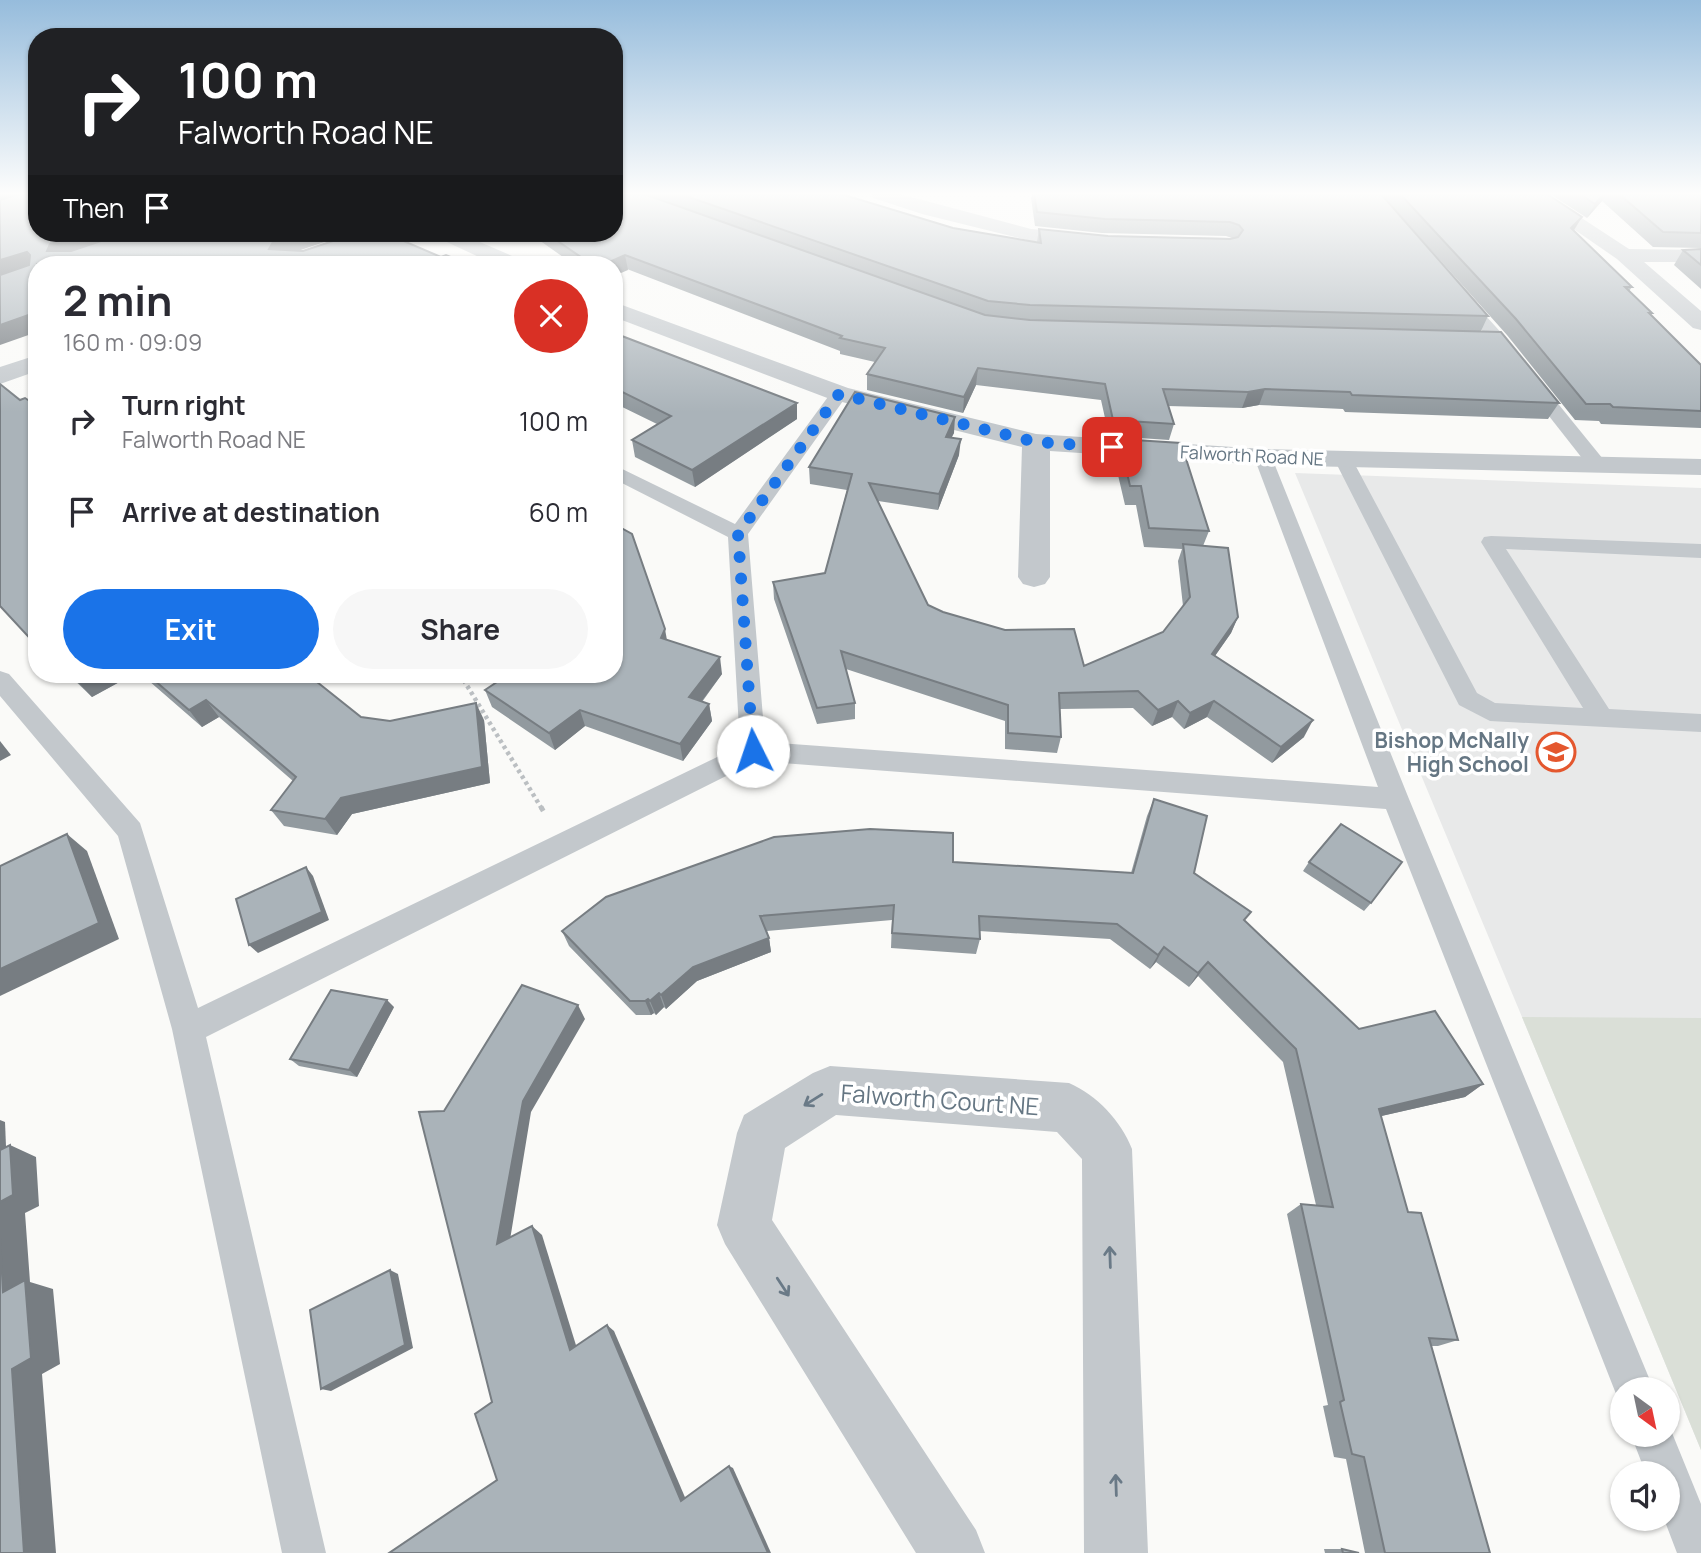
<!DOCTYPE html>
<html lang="en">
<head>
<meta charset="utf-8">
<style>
	:root { --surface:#fff; --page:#f7f7f7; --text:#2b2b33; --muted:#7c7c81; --accent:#1a73e8 }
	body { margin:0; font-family:Manrope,sans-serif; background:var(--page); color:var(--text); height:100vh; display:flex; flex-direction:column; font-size:26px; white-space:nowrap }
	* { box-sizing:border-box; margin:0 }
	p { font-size:23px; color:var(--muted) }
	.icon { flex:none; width:38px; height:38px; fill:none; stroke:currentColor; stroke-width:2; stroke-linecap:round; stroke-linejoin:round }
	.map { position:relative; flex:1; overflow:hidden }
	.panel { position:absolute; left:28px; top:256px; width:595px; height:427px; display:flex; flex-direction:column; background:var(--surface); border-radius:28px; box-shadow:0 2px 5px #0004 }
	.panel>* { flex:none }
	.hud { position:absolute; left:28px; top:28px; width:595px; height:214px; border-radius:28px; box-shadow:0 2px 5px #0004; background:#202124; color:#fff; overflow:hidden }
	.needle { width:46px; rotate:147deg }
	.tools { position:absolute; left:1610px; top:1377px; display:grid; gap:14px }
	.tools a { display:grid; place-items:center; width:70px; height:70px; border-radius:50%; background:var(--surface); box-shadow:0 2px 5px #0004; font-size:35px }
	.pin { position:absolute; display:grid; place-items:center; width:60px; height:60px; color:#fff; margin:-30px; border-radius:14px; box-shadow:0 4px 10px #0006 }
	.me { position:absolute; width:77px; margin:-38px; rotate:356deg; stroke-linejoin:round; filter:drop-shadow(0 0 5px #0008) }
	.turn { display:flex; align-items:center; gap:24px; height:147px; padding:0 35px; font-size:32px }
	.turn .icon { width:91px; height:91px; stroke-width:2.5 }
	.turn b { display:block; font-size:49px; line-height:60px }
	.then { display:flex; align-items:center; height:66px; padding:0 35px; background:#0003; gap:14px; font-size:26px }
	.round { display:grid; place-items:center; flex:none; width:74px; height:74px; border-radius:37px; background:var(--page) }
	.head { display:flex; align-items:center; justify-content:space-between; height:119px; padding:0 35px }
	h1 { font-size:42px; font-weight:700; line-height:52px }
	.primary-button { display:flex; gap:14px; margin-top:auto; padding:14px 35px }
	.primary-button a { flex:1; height:80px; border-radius:42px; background:var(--accent); color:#fff; font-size:28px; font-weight:700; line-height:80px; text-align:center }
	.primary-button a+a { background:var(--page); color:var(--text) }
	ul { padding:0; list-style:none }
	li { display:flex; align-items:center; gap:21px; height:91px; padding:0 35px }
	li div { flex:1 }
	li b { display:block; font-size:26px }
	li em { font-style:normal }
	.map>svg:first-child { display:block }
	.built { fill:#e8e9e9 }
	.green { fill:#dadfd7 }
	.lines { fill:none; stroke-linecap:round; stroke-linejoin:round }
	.path-far1 { stroke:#bbbfc2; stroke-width:4.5; stroke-dasharray:3.5 3.5; stroke-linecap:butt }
	.path { stroke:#bbbfc2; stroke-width:5; stroke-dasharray:4.5 4.5; stroke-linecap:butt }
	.service { fill:#c3c8cc; fill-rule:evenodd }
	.minor { fill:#c3c8cc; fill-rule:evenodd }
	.wall { fill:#929a9f }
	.shaded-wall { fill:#777d82 }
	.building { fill:#aab3b9; stroke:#777d82; stroke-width:2 }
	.oneway { stroke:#6a7a87 }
	.route { stroke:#1a73e8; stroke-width:12; stroke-dasharray:0 21.6 }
	.labels { text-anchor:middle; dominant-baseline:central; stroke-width:7; stroke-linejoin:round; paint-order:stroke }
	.far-street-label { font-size:18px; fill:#657683; stroke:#fff }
	.poi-label { font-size:21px; font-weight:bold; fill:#657683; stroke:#fff; text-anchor:end }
	.near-street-label { font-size:24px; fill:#657683; stroke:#fff }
</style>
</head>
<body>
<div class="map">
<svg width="1701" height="1553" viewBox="0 0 1701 1553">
	<rect width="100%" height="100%" fill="#fafaf8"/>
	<!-- built -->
	<path class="built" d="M 1295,473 L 1701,488 L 1701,1450 L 1522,1017 Z"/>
	<!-- green -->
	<path class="green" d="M 1522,1017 L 1701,1018 L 1701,1450 Z"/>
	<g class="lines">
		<!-- path-far1 -->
		<path class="path-far1" d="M 460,674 L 542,809"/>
		<!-- path -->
		<path class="path" d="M 541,807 L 545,814"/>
		<!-- service -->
		<g class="service">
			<path d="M 1462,293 L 1467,295 L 1505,337 L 1507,340 L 1505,343 L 1468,342 L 1466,339 L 1468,336 L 1486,335 L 1454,298 Z"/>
			<path d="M 1532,378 L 1538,379 L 1603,459 L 1606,463 L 1603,467 L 1589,467 L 1523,383 Z"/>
			<path d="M 839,389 L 848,394 L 748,534 L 765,742 L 1378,787 L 1254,457 L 1256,453 L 1270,453 L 1409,799 L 1654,1390 L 1622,1390 L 1622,1405 L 1620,1404 L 1386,809 L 756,761 L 206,1037 L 326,1553 L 282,1553 L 172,1029 L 118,836 L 0,696 L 0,671 L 9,674 L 140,823 L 198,1008 L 740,746 L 728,537 L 614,479 L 614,465 L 735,524 L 833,390 Z"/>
			<path d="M 1343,453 L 1352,459 L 1477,693 L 1495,703 L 1583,708 L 1481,542 L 1484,537 L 1491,536 L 1701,544 L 1701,558 L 1506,549 L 1609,709 L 1701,714 L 1701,732 L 1490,721 L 1459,705 L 1334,459 Z"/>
			<path d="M 1668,1423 L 1701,1504 L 1701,1553 L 1677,1553 L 1664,1519 L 1668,1519 L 1668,1474 L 1646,1474 L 1631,1435 L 1668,1435 Z"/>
		</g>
		<!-- minor -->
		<g class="minor">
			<path d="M 871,194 L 900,194 L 1031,229 L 1091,234 L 1098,236 L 1101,240 L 1098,244 L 1091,246 L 1031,241 L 922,214 L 873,198 Z"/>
			<path d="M 1523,194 L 1545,194 L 1629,249 L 1701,250 L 1701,262 L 1644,262 L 1701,311 L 1701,330 L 1693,328 L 1617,259 Z"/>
			<path d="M 433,233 L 459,233 L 519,259 L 522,264 L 494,264 L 436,237 Z"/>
			<path d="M 614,302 L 848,388 L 1036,434 L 1263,449 L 1701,459 L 1701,475 L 1263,465 L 1050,451 L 1050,577 L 1045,584 L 1034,587 L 1023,584 L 1018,577 L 1022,447 L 830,399 L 614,317 Z"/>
			<path d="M 37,355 L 37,371 L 0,384 L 0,367 Z"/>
			<path d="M 830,1066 L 1069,1083 C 1097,1095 1121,1121 1132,1149 L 1148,1553 L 1084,1553 L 1082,1159 L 1057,1132 L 836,1115 L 785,1148 L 772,1220 L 976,1530 L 985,1553 L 916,1553 L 725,1244 L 717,1225 L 737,1133 L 744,1115 L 813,1073 Z"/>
		</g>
	</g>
	<!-- wall -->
	<g class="wall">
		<path d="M 614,194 L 841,194 L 953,228 L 1037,242 L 1039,229 L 1108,236 L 1232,238 L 1226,236 L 1102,233 L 1035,226 L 1031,198 L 1032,194 L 1381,194 L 1488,316 L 1481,331 L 1559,403 L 1548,419 L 1345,412 L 1343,409 L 1259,405 L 1242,408 L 1168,406 L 1174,424 L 1169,440 L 1109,436 L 1101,400 L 976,385 L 963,413 L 867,390 L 867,374 L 875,362 L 840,354 L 840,351 L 614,264 L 573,264 L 529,233 L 614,233 Z"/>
		<path d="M 1381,194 L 1547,194 L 1574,231 L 1632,287 L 1629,291 L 1652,313 L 1651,315 L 1701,365 L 1701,428 L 1601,424 L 1599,421 L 1575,420 L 1507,335 Z"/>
		<path d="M 1550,194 L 1701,194 L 1701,248 L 1653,247 L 1602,201 L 1587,218 Z"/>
		<path d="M 1701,249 L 1701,289 L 1674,265 L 1683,250 Z"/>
		<path d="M 614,333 L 797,403 L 797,419 L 695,487 L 635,457 L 632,440 L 657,424 L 614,403 Z"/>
		<path d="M 954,433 L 951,437 L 959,455 L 938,510 L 878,501 L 928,605 L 943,612 L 1084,666 L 1163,632 L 1183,606 L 1178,561 L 1182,549 L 1144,547 L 1136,505 L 1125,505 L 1114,458 L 1119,439 L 1209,531 L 1203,546 L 1238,617 L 1231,633 L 1215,656 L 1304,737 L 1272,763 L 1207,717 L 1184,729 L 1172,717 L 1152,726 L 1133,708 L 1060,709 L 1061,737 L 1057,753 L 1005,749 L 1005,721 L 846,669 L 855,703 L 855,719 L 817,724 L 774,599 L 773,582 L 825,573 L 847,490 L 810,484 L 809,467 Z"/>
		<path d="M 667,640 L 722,674 L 702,702 L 709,704 L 712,721 L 683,761 L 585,726 L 555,750 L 492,707 L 485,690 Z"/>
		<path d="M 68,674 L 134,674 L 92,697 Z"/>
		<path d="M 141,674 L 307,674 L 361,717 L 390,721 L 484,720 L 490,783 L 352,814 L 337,835 L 284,826 L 271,810 L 293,781 L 219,717 L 202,727 Z"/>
		<path d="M 1154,799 L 1194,873 L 1359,1029 L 1483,1084 L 1465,1097 L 1381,1116 L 1408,1212 L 1458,1340 L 1438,1346 L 1431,1346 L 1490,1553 L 1365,1553 L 1346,1459 L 1334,1457 L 1323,1406 L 1328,1405 L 1287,1214 L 1301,1204 L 1316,1205 L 1283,1062 L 1198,976 L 1189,987 L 1156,962 L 1150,969 L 1110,939 L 979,931 L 980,939 L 976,954 L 891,948 L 892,920 L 767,931 L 769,938 L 771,952 L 697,981 L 666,1009 L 664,1007 L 656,1015 L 654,1013 L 651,1015 L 636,1015 L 569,946 L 562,931 L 953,862 L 1131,873 L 1147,816 Z"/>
		<path d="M 1309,862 L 1371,903 L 1364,911 L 1303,871 Z"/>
		<path d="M 394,1007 L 357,1077 L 299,1066 L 290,1059 Z"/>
		<path d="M 1324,1549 L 1342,1549 L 1359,1553 L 1325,1553 Z"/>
	</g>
	<!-- shaded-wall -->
	<g class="shaded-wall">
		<path d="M 0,194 L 17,194 L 0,200 Z"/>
		<path d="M 1604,194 L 1607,194 L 1602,201 L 1587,218 L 1595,204 Z"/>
		<path d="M 1582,217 L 1573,232 L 1571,228 Z"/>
		<path d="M 84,233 L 138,233 L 59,259 L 47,251 L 50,244 Z"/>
		<path d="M 301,233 L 351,233 L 280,257 L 269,249 L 273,242 Z"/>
		<path d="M 27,252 L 36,267 L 0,278 L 0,260 Z"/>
		<path d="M 625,255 L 628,270 L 614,276 L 614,264 L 605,264 Z"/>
		<path d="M 37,312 L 37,332 L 0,345 L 0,325 Z"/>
		<path d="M 978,368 L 976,385 L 963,413 L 964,397 Z"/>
		<path d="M 1265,389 L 1259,405 L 1242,408 L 1248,392 Z"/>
		<path d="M 797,403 L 797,419 L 695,487 L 692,470 Z"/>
		<path d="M 955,417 L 954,433 L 944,453 L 946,437 Z"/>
		<path d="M 961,439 L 959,455 L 938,510 L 939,494 Z"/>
		<path d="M 1238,617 L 1231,633 L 1205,670 L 1212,654 Z"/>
		<path d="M 665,629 L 668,646 L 661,638 Z"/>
		<path d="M 720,657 L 722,674 L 692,714 L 689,697 Z"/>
		<path d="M 88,674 L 134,674 L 92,697 L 76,680 Z"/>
		<path d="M 206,700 L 219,717 L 202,727 L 189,710 Z"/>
		<path d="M 1178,701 L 1172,717 L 1152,726 L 1158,710 Z"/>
		<path d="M 1214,701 L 1207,717 L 1184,729 L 1190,713 Z"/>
		<path d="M 476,703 L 484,720 L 490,783 L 352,814 L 337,835 L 325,819 L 341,798 Z"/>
		<path d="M 709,704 L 712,721 L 683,761 L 680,744 Z"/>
		<path d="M 580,710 L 585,726 L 555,750 L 549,733 Z"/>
		<path d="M 1313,720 L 1304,737 L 1272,763 L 1281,747 Z"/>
		<path d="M 0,741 L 11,755 L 0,761 Z"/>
		<path d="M 67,834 L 87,851 L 119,939 L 0,996 L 0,969 Z"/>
		<path d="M 306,867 L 313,876 L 329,920 L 258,953 L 249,945 Z"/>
		<path d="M 769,938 L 771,952 L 697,981 L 666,1009 L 661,995 L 693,967 Z"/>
		<path d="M 1164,947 L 1156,962 L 1150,969 L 1158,955 Z"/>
		<path d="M 1208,962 L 1198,976 L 1189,987 L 1198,973 Z"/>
		<path d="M 659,993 L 664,1007 L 656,1015 L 650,1001 Z"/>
		<path d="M 648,999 L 654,1013 L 651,1015 L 645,1001 Z"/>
		<path d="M 387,1000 L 394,1007 L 357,1077 L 349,1070 Z"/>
		<path d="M 578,1005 L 585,1019 L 531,1112 L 508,1252 L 497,1244 L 523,1101 Z"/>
		<path d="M 1483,1084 L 1465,1097 L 1364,1120 L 1379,1109 Z"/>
		<path d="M 0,1120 L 5,1122 L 7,1171 L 0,1168 Z"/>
		<path d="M 10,1145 L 36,1157 L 39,1206 L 25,1213 L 30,1282 L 53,1289 L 60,1364 L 42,1374 L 56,1553 L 24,1553 L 3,1292 L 0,1237 L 0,1202 Z"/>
		<path d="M 532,1226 L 542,1235 L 579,1355 L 570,1350 Z"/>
		<path d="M 390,1270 L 398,1274 L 413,1348 L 331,1391 L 321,1389 Z"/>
		<path d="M 607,1325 L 614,1331 L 687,1502 L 681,1501 Z"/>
		<path d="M 729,1466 L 733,1468 L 771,1553 L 768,1553 Z"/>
	</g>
	<!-- building -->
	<g class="building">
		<path d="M 18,194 L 37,194 L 37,233 L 84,233 L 50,244 L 47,251 L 71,251 L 125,233 L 301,233 L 273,242 L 269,249 L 303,251 L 357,233 L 385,233 L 441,257 L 446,255 L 467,264 L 37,264 L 37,312 L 0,325 L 0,275 L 29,265 L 30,255 L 27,252 L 0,260 L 0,200 Z"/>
		<path d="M 614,194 L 644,194 L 985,315 L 1030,320 L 1501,332 L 1559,403 L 1352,395 L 1350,392 L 1265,389 L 1248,392 L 1163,389 L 1174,424 L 1113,420 L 1105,384 L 978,368 L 964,397 L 867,374 L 885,348 L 840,338 L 842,336 L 625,255 L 605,264 L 591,264 L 546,233 L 614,233 Z"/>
		<path d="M 680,194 L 841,194 L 953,228 L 1041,243 L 1039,229 L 1108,236 L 1230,239 L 1238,237 L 1243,230 L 1239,225 L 1230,222 L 1105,219 L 1037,212 L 1034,194 L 1381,194 L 1488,316 L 1030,305 L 988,301 Z"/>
		<path d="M 1400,194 L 1547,194 L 1582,217 L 1571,228 L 1632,287 L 1625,287 L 1652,313 L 1649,313 L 1701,365 L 1701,411 L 1613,407 L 1610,404 L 1586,404 L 1516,319 Z"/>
		<path d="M 1580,194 L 1604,194 L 1595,204 Z"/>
		<path d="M 1619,194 L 1701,194 L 1701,233 L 1663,232 Z"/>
		<path d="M 1701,249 L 1701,265 L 1683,250 Z"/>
		<path d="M 614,333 L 797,403 L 692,470 L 632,440 L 671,416 L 614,388 Z"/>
		<path d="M 0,384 L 20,400 L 25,398 L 37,406 L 37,646 L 0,606 Z"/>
		<path d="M 855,392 L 955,417 L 946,437 L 961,439 L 939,494 L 869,483 L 928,605 L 943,612 L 1005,630 L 1074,629 L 1084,666 L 1163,632 L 1190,597 L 1183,544 L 1228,548 L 1238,617 L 1212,654 L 1313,720 L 1281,747 L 1214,701 L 1190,713 L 1178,701 L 1158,710 L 1138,691 L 1059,693 L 1061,737 L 1008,733 L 1008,705 L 841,651 L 855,703 L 817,708 L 773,582 L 825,573 L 852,474 L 809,467 Z"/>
		<path d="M 1119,439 L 1181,443 L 1209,531 L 1149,528 L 1141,486 L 1130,486 Z"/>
		<path d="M 614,524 L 632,534 L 665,629 L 661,638 L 720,657 L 689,697 L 709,704 L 680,744 L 580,710 L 549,733 L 485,690 L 509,674 L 614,674 Z"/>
		<path d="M 70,674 L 88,674 L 76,680 Z"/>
		<path d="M 147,674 L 307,674 L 361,717 L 390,721 L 476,703 L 482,767 L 341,798 L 325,819 L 271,810 L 296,777 L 206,700 L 189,710 Z"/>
		<path d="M 1154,799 L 1207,816 L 1194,873 L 1251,912 L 1244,920 L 1359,1029 L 1435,1011 L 1483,1084 L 1379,1109 L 1408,1212 L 1421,1213 L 1458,1340 L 1429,1338 L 1490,1553 L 1385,1553 L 1364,1457 L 1352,1454 L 1340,1402 L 1344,1400 L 1301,1204 L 1333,1207 L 1296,1049 L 1208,962 L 1198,973 L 1164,947 L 1158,955 L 1117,924 L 979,916 L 980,939 L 892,933 L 894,905 L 760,916 L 769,938 L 693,967 L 661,995 L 659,993 L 650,1001 L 648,999 L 645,1001 L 630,1001 L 562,931 L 606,897 L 774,837 L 870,829 L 953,833 L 953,862 L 1133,873 Z"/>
		<path d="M 1341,824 L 1402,862 L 1371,903 L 1309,862 Z"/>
		<path d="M 67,834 L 99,923 L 0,969 L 0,866 Z"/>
		<path d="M 306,867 L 322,912 L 249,945 L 236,899 Z"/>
		<path d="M 522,985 L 578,1005 L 523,1101 L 497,1244 L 532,1226 L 570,1350 L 607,1325 L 681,1501 L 729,1466 L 768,1553 L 389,1553 L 497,1480 L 475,1414 L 492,1402 L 419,1112 L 444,1111 Z"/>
		<path d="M 331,990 L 387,1000 L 349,1070 L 290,1059 Z"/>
		<path d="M 10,1145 L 13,1195 L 0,1202 L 0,1150 Z"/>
		<path d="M 0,1237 L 3,1292 L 25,1280 L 31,1358 L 12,1369 L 24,1553 L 0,1553 Z"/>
		<path d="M 390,1270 L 405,1345 L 321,1389 L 310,1310 Z"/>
		<path d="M 1342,1549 L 1359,1553 L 1343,1553 Z"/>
	</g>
	<!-- one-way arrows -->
	<defs><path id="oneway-shaft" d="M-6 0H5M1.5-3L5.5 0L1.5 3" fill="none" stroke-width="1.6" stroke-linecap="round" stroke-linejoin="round" transform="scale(1.75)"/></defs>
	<g class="oneway">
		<use href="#oneway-shaft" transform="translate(813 1100) rotate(148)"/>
		<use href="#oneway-shaft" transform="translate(1110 1257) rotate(-92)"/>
		<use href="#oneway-shaft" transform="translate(783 1287) rotate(57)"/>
		<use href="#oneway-shaft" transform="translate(1116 1485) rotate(-92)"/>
	</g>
	<!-- sky -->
	<linearGradient id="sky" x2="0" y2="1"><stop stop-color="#96bcdc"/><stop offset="0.47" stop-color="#fdfdfc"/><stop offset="1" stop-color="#fdfdfc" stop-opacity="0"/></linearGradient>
	<rect width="1701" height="412" fill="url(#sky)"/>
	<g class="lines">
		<!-- route -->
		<path class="route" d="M 753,751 L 738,534 L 839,394 L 1036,442 L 1112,447"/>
	</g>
	<!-- icons -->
	<defs>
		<symbol id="school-ring" viewBox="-11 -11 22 22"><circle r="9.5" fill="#fff" stroke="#e4572e" stroke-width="1.5"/><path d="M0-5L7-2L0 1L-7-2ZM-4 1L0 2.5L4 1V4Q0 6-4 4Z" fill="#e4572e"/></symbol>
	</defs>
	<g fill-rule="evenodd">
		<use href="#school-ring" x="1534" y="730" width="44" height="44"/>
	</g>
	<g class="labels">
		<!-- far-street labels -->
		<g class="far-street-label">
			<text transform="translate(1252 455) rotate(3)">Falworth Road NE</text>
		</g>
		<!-- poi labels -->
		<g class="poi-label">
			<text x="1529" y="740">Bishop McNally<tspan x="1529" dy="24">High School</tspan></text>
		</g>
		<!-- near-street labels -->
		<g class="near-street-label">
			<text transform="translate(940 1099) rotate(4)">Falworth Court NE</text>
		</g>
	</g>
</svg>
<div class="tools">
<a><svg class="needle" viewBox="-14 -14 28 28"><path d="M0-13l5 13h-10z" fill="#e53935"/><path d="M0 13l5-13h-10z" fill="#7c7c81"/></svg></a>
<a><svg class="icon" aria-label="sound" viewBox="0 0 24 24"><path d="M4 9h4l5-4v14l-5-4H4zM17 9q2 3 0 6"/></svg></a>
</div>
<div class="pin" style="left:1112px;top:447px;background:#d93025"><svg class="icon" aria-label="arrive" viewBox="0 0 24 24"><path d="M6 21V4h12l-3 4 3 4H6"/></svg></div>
<svg class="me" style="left:753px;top:751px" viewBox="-20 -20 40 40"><circle r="19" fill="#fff"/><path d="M0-13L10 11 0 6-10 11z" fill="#1a73e8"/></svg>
<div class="hud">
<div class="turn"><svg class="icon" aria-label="right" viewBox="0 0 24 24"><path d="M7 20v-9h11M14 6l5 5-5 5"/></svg><div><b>100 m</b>Falworth Road NE</div></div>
<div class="then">Then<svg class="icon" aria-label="arrive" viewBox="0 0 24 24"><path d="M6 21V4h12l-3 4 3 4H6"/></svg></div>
</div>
<section class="panel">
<div class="head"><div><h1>2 min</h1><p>160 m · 09:09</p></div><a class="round" style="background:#d93025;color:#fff"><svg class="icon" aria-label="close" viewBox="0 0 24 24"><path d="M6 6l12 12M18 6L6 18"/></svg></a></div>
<ul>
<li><svg class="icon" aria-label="right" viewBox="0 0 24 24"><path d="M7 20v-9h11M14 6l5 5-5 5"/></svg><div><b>Turn right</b><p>Falworth Road NE</p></div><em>100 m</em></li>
<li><svg class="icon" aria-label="arrive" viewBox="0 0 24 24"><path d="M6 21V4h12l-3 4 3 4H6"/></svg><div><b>Arrive at destination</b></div><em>60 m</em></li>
</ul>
<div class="primary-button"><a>Exit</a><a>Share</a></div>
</section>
</div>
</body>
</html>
